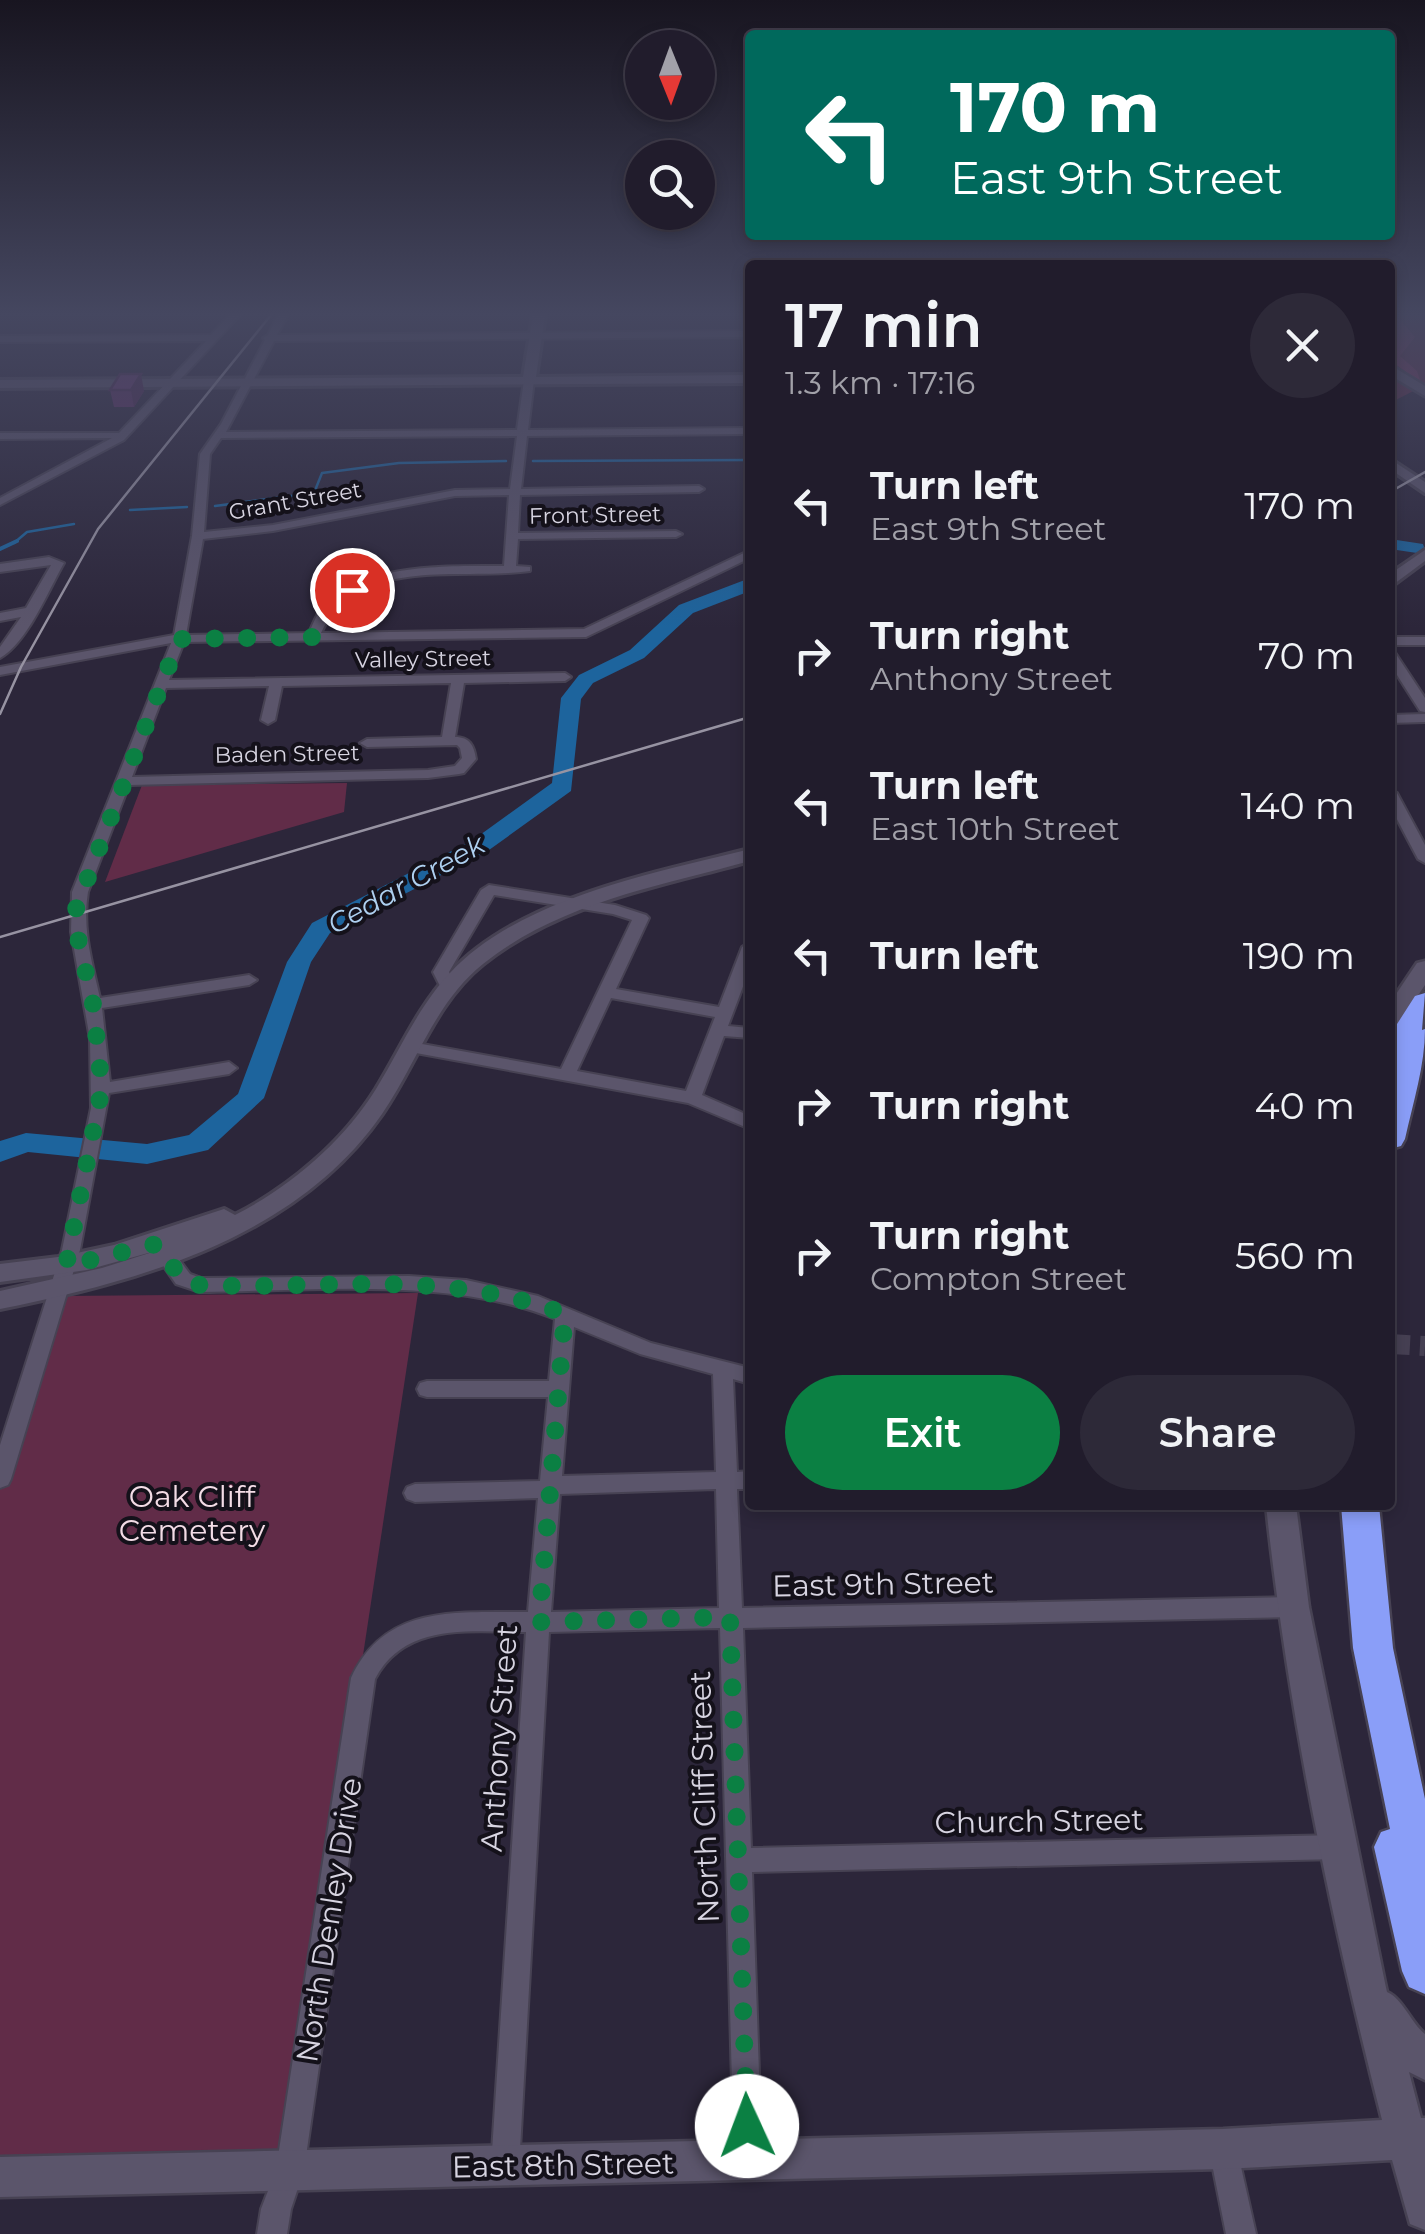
<!DOCTYPE html>
<html lang="en">
<head>
<meta charset="utf-8">
<style>
	:root { --surface:#211c2c; --page:#2d2938; --text:#f1f3f6; --muted:#a2a1a9; --line:#3e3a48; --accent:#0b8043 }
	body { margin:0; font-family:Montserrat,sans-serif; background:var(--page); color:var(--text); height:100vh; display:flex; flex-direction:column; font-size:38px; white-space:nowrap }
	* { box-sizing:border-box; margin:0 }
	p { font-size:32px; color:var(--muted) }
	.icon { flex:none; width:55px; height:55px; fill:none; stroke:currentColor; stroke-width:2; stroke-linecap:round; stroke-linejoin:round }
	.map { position:relative; flex:1; overflow:hidden }
	.details { position:absolute; left:745px; top:260px; width:650px; height:1250px; display:flex; flex-direction:column; background:var(--surface); border-radius:10px; box-shadow:0 5px 15px #0003,0 0 0 2px var(--line) }
	.details>* { flex:none }
	.banner { position:absolute; left:745px; top:30px; width:650px; height:210px; border-radius:10px; box-shadow:0 5px 15px #0003,0 0 0 2px var(--line); background:#00695c; color:#fff; overflow:hidden }
	.needle { width:65px; rotate:179deg }
	.fabs { position:absolute; left:625px; top:30px; display:grid; gap:20px }
	.fabs a { display:grid; place-items:center; width:90px; height:90px; border-radius:50%; background:var(--surface); box-shadow:0 5px 15px #0003,0 0 0 2px var(--line); font-size:50px }
	.pin { position:absolute; display:grid; place-items:center; width:85px; height:85px; color:#fff; margin:-42px; border:5px solid #fff; border-radius:50%; box-shadow:0 2px 10px #0007 }
	.me { position:absolute; width:110px; margin:-55px; rotate:358deg; stroke-linejoin:round; filter:drop-shadow(0 0 8px #0008) }
	.turn { display:flex; align-items:center; gap:35px; height:210px; padding:0 40px; font-size:45px }
	.turn .icon { width:130px; height:130px; stroke-width:2.5 }
	.turn b { display:block; font-size:70px; line-height:85px }
	.round { display:grid; place-items:center; flex:none; width:105px; height:105px; border-radius:52px; background:var(--page) }
	.overview { display:flex; align-items:center; justify-content:space-between; height:170px; padding:0 40px }
	h1 { font-size:60px; font-weight:600; line-height:75px }
	.cta { display:flex; gap:20px; margin-top:auto; padding:20px 40px }
	.cta a { flex:1; height:115px; border-radius:60px; background:var(--accent); color:#fff; font-size:40px; font-weight:600; line-height:115px; text-align:center }
	.cta a+a { background:var(--page); color:var(--text) }
	ul { padding:0; list-style:none }
	li { display:flex; align-items:center; gap:30px; height:150px; padding:0 40px }
	li div { flex:1 }
	li b { display:block; font-size:38px }
	li em { font-style:normal }
	.map>svg:first-child { display:block }
	.green { fill:#612c48 }
	.forest { fill:#80345d }
	.lines { fill:none; stroke-linecap:round; stroke-linejoin:round }
	.stream-far1 { stroke:#1d649d; stroke-width:2.5 }
	.stream { stroke:#1d649d; stroke-width:4 }
	.river { fill:#1d649d; fill-rule:evenodd }
	.minor-tunnel { stroke:#464053; stroke-width:20; stroke-dasharray:20 10; stroke-linecap:butt }
	.minor-casing { stroke:#474253; stroke-width:4 }
	.tertiary-casing { stroke:#474253; stroke-width:6 }
	.secondary-casing { stroke:#474253; stroke-width:5 }
	.motorway-casing { stroke:#474253; stroke-width:5 }
	.minor { fill:#5b556b; fill-rule:evenodd }
	.tertiary { fill:#5b556b; fill-rule:evenodd }
	.secondary { fill:#5b556b; fill-rule:evenodd }
	.motorway { fill:#8a9ef8; fill-rule:evenodd }
	.tram { stroke:#9793a2; stroke-width:2.5 }
	.wall { fill:#5d2e62 }
	.shaded-wall { fill:#4c2650 }
	.building { fill:#6c3672; stroke:#4c2650; stroke-width:2.5 }
	.route { stroke:#0b8043; stroke-width:18; stroke-dasharray:0 32.4 }
	.labels { text-anchor:middle; dominant-baseline:central; stroke-width:8; stroke-linejoin:round; paint-order:stroke }
	.far-street-label { font-size:22px; fill:#d7d4e1; stroke:#14111a }
	.water-label { font-size:28px; font-style:italic; fill:#aed0f0; stroke:#14111a }
	.near-park-label { font-size:30px; fill:#f3dce6; stroke:#14111a }
	.near-street-label { font-size:30px; fill:#d7d4e1; stroke:#14111a }
</style>
</head>
<body>
<div class="map">
<svg width="1425" height="2234" viewBox="0 0 1425 2234">
	<rect width="100%" height="100%" fill="#2c263a"/>
	<!-- green -->
	<g class="green">
		<path d="M 1390,315 L 1425,315 L 1425,385 L 1390,403 Z"/>
		<path d="M 347,783 L 344,812 L 105,882 L 142,785 Z"/>
		<path d="M 418,1293 L 287,2156 L 0,2160 L 0,1487 L 64,1296 Z"/>
	</g>
	<!-- forest -->
	<path class="forest" d="M 1390,315 L 1396,315 L 1415,337 L 1400,356 L 1417,371 L 1421,383 L 1390,360 Z"/>
	<g class="lines">
		<!-- stream-far1 -->
		<g class="stream-far1">
			<path d="M 533,461 L 750,460"/>
			<path d="M 215,506 L 314,493 L 322,473 L 399,463 L 506,461"/>
			<path d="M 130,510 L 187,507"/>
			<path d="M 14,543 L 27,532 L 74,524"/>
		</g>
		<!-- stream -->
		<path class="stream" d="M 0,549 L 17,541"/>
		<!-- river -->
		<g class="river">
			<path d="M 1390,539 L 1423,544 L 1425,550 L 1417,553 L 1390,549 Z"/>
			<path d="M 750,578 L 750,591 L 693,613 L 644,658 L 593,683 L 581,699 L 571,791 L 489,850 L 330,933 L 311,962 L 264,1098 L 208,1150 L 147,1164 L 28,1152 L 0,1162 L 0,1141 L 26,1133 L 147,1144 L 189,1135 L 238,1094 L 287,962 L 312,923 L 473,840 L 552,783 L 561,698 L 579,675 L 630,650 L 679,605 Z"/>
		</g>
		<!-- minor-tunnel -->
		<path class="minor-tunnel" d="M 1390,1344 L 1425,1346"/>
		<defs>
			<g id="minor">
				<path d="M 230,315 L 240,315 L 124,440 L 0,505 L 0,498 L 112,438 L 0,439 L 0,433 L 119,433 L 206,341 L 0,342 L 0,336 L 211,335 Z"/>
				<path d="M 278,315 L 288,315 L 277,335 L 743,331 L 741,315 L 750,315 L 750,366 L 745,363 L 743,337 L 274,341 L 226,432 L 517,430 L 524,380 L 529,377 L 534,380 L 528,430 L 750,428 L 750,434 L 527,436 L 521,489 L 699,486 L 704,489 L 699,492 L 520,495 L 518,533 L 676,531 L 682,534 L 676,537 L 518,539 L 516,566 L 530,567 L 530,571 C 460,581 359,554 321,633 L 584,629 L 746,552 L 750,551 L 750,558 L 586,637 L 184,642 L 169,680 L 565,673 L 571,677 L 565,681 L 464,683 L 455,737 C 470,737 474,746 476,759 L 464,773 L 459,774 L 428,778 L 129,785 L 88,892 C 82,929 92,962 100,998 L 249,975 L 257,980 L 249,985 L 102,1008 L 110,1082 L 229,1062 L 237,1068 L 229,1074 L 109,1093 L 80,1250 L 11,1479 L 8,1485 L 0,1488 L 0,1445 L 62,1250 L 91,1108 L 90,1039 L 71,932 L 72,892 L 171,643 L 0,675 L 0,667 L 174,635 L 192,536 L 200,454 L 221,424 L 265,340 L 263,338 L 268,335 ZM 517,436 L 510,489 L 455,490 L 273,525 L 204,532 L 210,454 L 221,438 ZM 509,495 L 504,566 C 451,566 353,562 319,612 C 315,618 312,626 309,633 L 186,635 L 203,539 L 273,531 L 455,496 ZM 451,683 L 442,737 L 367,739 L 360,743 L 367,747 L 457,745 L 460,748 L 462,758 L 455,766 L 428,770 L 132,777 L 166,688 L 269,686 L 261,720 L 268,724 L 275,720 L 282,686 Z"/>
				<path d="M 49,557 L 64,563 C 48,591 27,643 0,658 L 0,647 L 21,617 L 0,621 L 0,613 L 26,608 L 51,565 L 0,572 L 0,564 Z"/>
				<rect x="1390" y="637" width="35" height="8"/>
				<path d="M 1390,650 L 1394,651 L 1425,698 L 1425,712 L 1420,711 L 1390,664 Z"/>
				<path d="M 1425,714 L 1425,722 L 1390,723 L 1390,715 Z"/>
				<path d="M 1390,789 L 1397,793 L 1425,845 L 1425,863 L 1418,859 L 1390,806 Z"/>
				<path d="M 489,885 L 615,905 L 646,915 L 649,918 L 616,989 L 719,1007 L 742,947 L 750,942 L 750,968 L 728,1026 L 750,1028 L 750,1038 L 724,1036 L 702,1095 L 750,1116 L 750,1129 L 688,1103 L 405,1051 L 403,1047 L 411,1042 L 561,1069 L 632,920 L 613,914 L 494,895 L 449,972 L 457,988 L 455,992 L 443,992 L 433,972 L 481,890 ZM 611,998 L 715,1017 L 686,1091 L 577,1071 Z"/>
				<path d="M 157,1237 L 164,1239 L 190,1274 L 201,1278 L 409,1276 L 466,1280 L 538,1296 L 651,1343 L 750,1368 L 750,1384 L 733,1379 L 737,1472 L 750,1471 L 750,1489 L 737,1489 L 742,1608 L 1293,1597 L 1301,1600 L 1304,1607 L 1301,1614 L 1293,1617 L 743,1628 L 751,1848 L 1340,1835 L 1349,1838 L 1353,1847 L 1349,1856 L 1340,1859 L 752,1872 L 762,2160 L 758,2170 L 748,2174 L 738,2170 L 734,2160 L 720,1628 L 549,1632 L 519,2167 L 515,2177 L 505,2181 L 495,2177 L 491,2167 L 526,1632 C 470,1632 405,1622 375,1679 L 304,2170 L 291,2209 L 287,2234 L 257,2234 L 261,2209 L 276,2170 L 351,1678 C 386,1603 457,1613 528,1612 L 538,1498 L 415,1502 L 407,1499 L 404,1493 L 407,1487 L 415,1484 L 540,1481 L 548,1397 L 427,1397 L 420,1395 L 417,1389 L 420,1383 L 427,1381 L 549,1381 L 555,1319 C 451,1276 312,1291 200,1292 L 176,1284 L 148,1244 L 150,1239 ZM 574,1327 L 640,1354 L 713,1374 L 716,1472 L 562,1476 ZM 716,1489 L 719,1608 L 551,1612 L 560,1494 Z"/>
				<path d="M 1223,2135 L 1233,2139 L 1237,2149 L 1256,2234 L 1226,2234 L 1209,2149 L 1213,2139 Z"/>
			</g>
			<g id="tertiary">
				<path d="M 533,315 L 545,315 L 536,377 L 750,375 L 750,383 L 0,388 L 0,380 L 523,377 Z"/>
				<path d="M 1390,459 L 1425,482 L 1425,493 L 1390,469 Z"/>
				<path d="M 1425,550 L 1425,561 L 1390,587 L 1390,574 Z"/>
				<path d="M 750,849 L 750,861 C 659,886 559,903 483,964 C 435,1002 416,1065 382,1114 C 296,1238 140,1281 0,1309 L 0,1291 L 102,1268 L 159,1250 L 87,1270 L 0,1282 L 0,1264 L 58,1257 L 114,1245 L 224,1209 L 235,1215 C 290,1187 343,1142 376,1089 C 400,1050 418,1007 450,973 C 519,898 655,873 750,849 Z"/>
			</g>
			<g id="secondary">
				<path d="M 1390,365 L 1425,386 L 1425,396 L 1390,375 Z"/>
				<path d="M 1425,961 L 1425,985 L 1398,1025 L 1390,1027 L 1390,1003 L 1417,963 Z"/>
				<path d="M 1266,1505 L 1296,1505 L 1309,1607 L 1385,1983 L 1387,1992 C 1403,1999 1411,2023 1425,2034 L 1425,2080 L 1409,2072 L 1421,2118 L 1425,2118 L 1425,2230 L 1410,2224 L 1392,2160 L 1223,2169 L 0,2197 L 0,2157 L 1223,2129 L 1382,2120 C 1331,1919 1288,1712 1266,1505 Z"/>
			</g>
			<g id="motorway">
				<path d="M 1425,993 L 1422,1030 L 1425,1029 C 1425,1066 1413,1102 1405,1139 L 1401,1146 L 1390,1149 L 1390,1073 L 1397,1062 L 1390,1063 L 1390,1035 L 1415,996 Z"/>
				<path d="M 1341,1505 L 1379,1505 L 1393,1648 L 1425,1799 L 1425,1994 L 1409,1987 L 1402,1971 L 1374,1847 L 1381,1832 L 1390,1829 L 1353,1648 Z"/>
			</g>
		</defs>
		<!-- minor casing -->
		<use href="#minor" class="minor-casing"/>
		<!-- tertiary casing -->
		<use href="#tertiary" class="tertiary-casing"/>
		<!-- secondary casing -->
		<use href="#secondary" class="secondary-casing"/>
		<!-- motorway casing -->
		<use href="#motorway" class="motorway-casing"/>
		<!-- minor -->
		<use href="#minor" class="minor"/>
		<!-- tertiary -->
		<use href="#tertiary" class="tertiary"/>
		<!-- secondary -->
		<use href="#secondary" class="secondary"/>
		<!-- motorway -->
		<use href="#motorway" class="motorway"/>
		<!-- tram -->
		<g class="tram">
			<path d="M 1390,492 L 1425,472"/>
			<path d="M 0,714 L 21,667 L 98,529 L 271,315"/>
			<path d="M 0,937 L 750,717"/>
		</g>
	</g>
	<!-- wall -->
	<path class="wall" d="M 110,390 L 144,391 L 134,407 L 114,407 Z"/>
	<!-- shaded-wall -->
	<path class="shaded-wall" d="M 141,374 L 144,391 L 134,407 L 131,390 Z"/>
	<!-- building -->
	<path class="building" d="M 120,374 L 141,374 L 131,390 L 110,390 Z"/>
	<!-- sky -->
	<linearGradient id="sky" x2="0" y2="1"><stop stop-color="#181520"/><stop offset="0.5" stop-color="#454760"/><stop offset="1" stop-color="#454760" stop-opacity="0"/></linearGradient>
	<rect width="1425" height="628" fill="url(#sky)"/>
	<g class="lines">
		<!-- route -->
		<path class="route" d="M 352,590 L 318,618 L 313,637 L 179,639 L 76,909 L 76,929 L 93,1004 L 102,1088 L 66,1266 L 156,1244 L 183,1280 L 200,1285 C 326,1290 443,1268 565,1314 L 539,1622 L 730,1617 L 747,2126"/>
	</g>
	<g class="labels">
		<!-- far-street labels -->
		<g class="far-street-label">
			<text transform="translate(295 501) rotate(-10)">Grant Street</text>
			<text transform="translate(595 515) rotate(-1)">Front Street</text>
			<text transform="translate(423 659) rotate(-1)">Valley Street</text>
			<text transform="translate(287 754) rotate(-1)">Baden Street</text>
		</g>
		<!-- water labels -->
		<g class="water-label">
			<text transform="translate(406 884) rotate(-29)">Cedar Creek</text>
		</g>
		<!-- near-park labels -->
		<g class="near-park-label">
			<text x="192" y="1496">Oak Cliff<tspan x="192" dy="34">Cemetery</tspan></text>
		</g>
		<!-- near-street labels -->
		<g class="near-street-label">
			<text transform="translate(883 1584) rotate(-1)">East 9th Street</text>
			<text transform="translate(499 1738) rotate(-86)">Anthony Street</text>
			<text transform="translate(704 1797) rotate(-92)">North Cliff Street</text>
			<text transform="translate(1039 1821) rotate(-1)">Church Street</text>
			<text transform="translate(329 1920) rotate(-81)">North Denley Drive</text>
			<text transform="translate(563 2165) rotate(-1)">East 8th Street</text>
		</g>
	</g>
</svg>
<div class="fabs">
<a><svg class="needle" viewBox="-14 -14 28 28"><path d="M0-13l5 13h-10z" fill="#e53935"/><path d="M0 13l5-13h-10z" fill="#a2a1a9"/></svg></a>
<a><svg class="icon" aria-label="search" viewBox="0 0 24 24"><circle cx="10" cy="10" r="6"/><path d="M15 15l6 6"/></svg></a>
</div>
<div class="pin" style="left:352px;top:590px;background:#d93025"><svg class="icon" aria-label="arrive" viewBox="0 0 24 24"><path d="M6 21V4h12l-3 4 3 4H6"/></svg></div>
<svg class="me" style="left:747px;top:2126px" viewBox="-20 -20 40 40"><circle r="19" fill="#fff"/><path d="M0-13L10 11 0 6-10 11z" fill="#0b8043"/></svg>
<div class="banner">
<div class="turn"><svg class="icon" aria-label="left" viewBox="0 0 24 24"><path d="M17 20v-9H6M10 6l-5 5 5 5"/></svg><div><b>170 m</b>East 9th Street</div></div>
</div>
<section class="details">
<div class="overview"><div><h1>17 min</h1><p>1.3 km · 17:16</p></div><a class="round"><svg class="icon" aria-label="close" viewBox="0 0 24 24"><path d="M6 6l12 12M18 6L6 18"/></svg></a></div>
<ul>
<li><svg class="icon" aria-label="left" viewBox="0 0 24 24"><path d="M17 20v-9H6M10 6l-5 5 5 5"/></svg><div><b>Turn left</b><p>East 9th Street</p></div><em>170 m</em></li>
<li><svg class="icon" aria-label="right" viewBox="0 0 24 24"><path d="M7 20v-9h11M14 6l5 5-5 5"/></svg><div><b>Turn right</b><p>Anthony Street</p></div><em>70 m</em></li>
<li><svg class="icon" aria-label="left" viewBox="0 0 24 24"><path d="M17 20v-9H6M10 6l-5 5 5 5"/></svg><div><b>Turn left</b><p>East 10th Street</p></div><em>140 m</em></li>
<li><svg class="icon" aria-label="left" viewBox="0 0 24 24"><path d="M17 20v-9H6M10 6l-5 5 5 5"/></svg><div><b>Turn left</b></div><em>190 m</em></li>
<li><svg class="icon" aria-label="right" viewBox="0 0 24 24"><path d="M7 20v-9h11M14 6l5 5-5 5"/></svg><div><b>Turn right</b></div><em>40 m</em></li>
<li><svg class="icon" aria-label="right" viewBox="0 0 24 24"><path d="M7 20v-9h11M14 6l5 5-5 5"/></svg><div><b>Turn right</b><p>Compton Street</p></div><em>560 m</em></li>
</ul>
<div class="cta"><a>Exit</a><a>Share</a></div>
</section>
</div>
</body>
</html>
